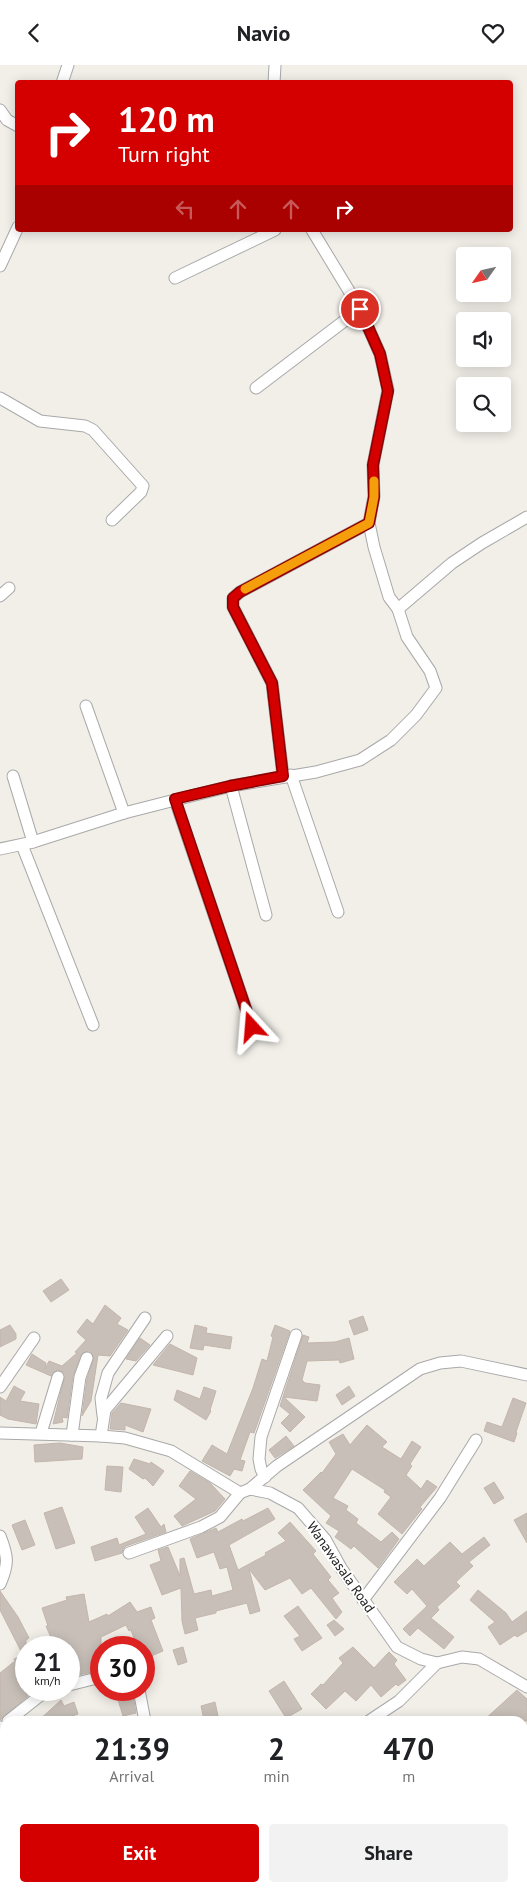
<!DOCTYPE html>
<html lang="en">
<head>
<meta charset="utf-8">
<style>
	:root { --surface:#fff; --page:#f2f2f2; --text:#202124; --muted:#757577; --accent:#d40000 }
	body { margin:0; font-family:"PT Sans",sans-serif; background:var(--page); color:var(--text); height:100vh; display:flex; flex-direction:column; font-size:19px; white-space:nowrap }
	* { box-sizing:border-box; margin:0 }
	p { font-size:16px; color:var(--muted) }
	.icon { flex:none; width:28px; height:28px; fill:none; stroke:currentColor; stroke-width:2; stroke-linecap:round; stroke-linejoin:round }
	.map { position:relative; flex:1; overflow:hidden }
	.drawer { position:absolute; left:0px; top:1651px; width:528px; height:176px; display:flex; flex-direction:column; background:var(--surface); border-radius:15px 15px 0 0; box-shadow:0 2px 12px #0003 }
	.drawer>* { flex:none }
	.hud { position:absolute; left:15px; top:15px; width:498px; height:152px; border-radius:5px; box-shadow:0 2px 12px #0003; background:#d40000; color:#fff; overflow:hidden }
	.needle { width:32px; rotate:236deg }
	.fabs { position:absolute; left:456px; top:182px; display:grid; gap:10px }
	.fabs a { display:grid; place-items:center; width:55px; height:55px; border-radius:5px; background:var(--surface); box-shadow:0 2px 12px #0003; font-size:25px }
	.speed { position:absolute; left:15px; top:1571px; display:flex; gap:10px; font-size:25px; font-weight:700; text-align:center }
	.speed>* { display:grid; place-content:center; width:65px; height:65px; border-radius:50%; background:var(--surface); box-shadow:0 2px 12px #0003; line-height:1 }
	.speed small { font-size:12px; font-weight:400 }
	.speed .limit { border:8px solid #d22; background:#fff; color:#111 }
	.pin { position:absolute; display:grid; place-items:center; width:42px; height:42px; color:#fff; margin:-21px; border:2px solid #fff; border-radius:50%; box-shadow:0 1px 5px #0007 }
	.me { position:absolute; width:55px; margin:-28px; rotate:341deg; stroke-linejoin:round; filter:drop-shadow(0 0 4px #0008) }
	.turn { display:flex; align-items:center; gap:18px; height:105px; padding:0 20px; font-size:22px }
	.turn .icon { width:65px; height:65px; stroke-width:2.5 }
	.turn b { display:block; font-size:35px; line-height:42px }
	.lanes { display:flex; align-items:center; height:48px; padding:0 20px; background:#0003; justify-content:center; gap:25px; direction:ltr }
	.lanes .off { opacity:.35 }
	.eta { display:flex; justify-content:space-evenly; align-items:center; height:85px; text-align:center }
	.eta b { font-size:30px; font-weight:700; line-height:35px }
	.cta { display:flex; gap:10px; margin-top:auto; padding:10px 20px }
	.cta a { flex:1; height:58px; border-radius:5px; background:var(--accent); color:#fff; font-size:20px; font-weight:700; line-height:58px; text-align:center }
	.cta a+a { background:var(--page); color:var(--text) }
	header { display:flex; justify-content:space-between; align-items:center; height:65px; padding:0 20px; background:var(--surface); font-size:22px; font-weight:700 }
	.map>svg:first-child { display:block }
	.building { fill:#c7bfb8; stroke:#c4b6ab }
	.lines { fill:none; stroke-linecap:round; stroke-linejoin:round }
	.street-casing { stroke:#a9a9a9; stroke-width:13 }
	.street { stroke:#fff; stroke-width:11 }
	.route-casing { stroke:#8a0000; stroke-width:12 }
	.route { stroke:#d40000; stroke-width:9 }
	.slow { stroke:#f59e0b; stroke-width:9 }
	.labels { text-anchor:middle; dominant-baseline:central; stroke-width:4; stroke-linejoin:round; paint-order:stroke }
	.street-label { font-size:14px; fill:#222; stroke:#fff }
</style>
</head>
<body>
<header><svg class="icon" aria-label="back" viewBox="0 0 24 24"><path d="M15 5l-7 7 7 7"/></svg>Navio<svg class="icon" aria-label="heart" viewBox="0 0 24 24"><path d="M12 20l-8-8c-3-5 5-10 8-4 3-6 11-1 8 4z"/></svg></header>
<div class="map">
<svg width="527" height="1827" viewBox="0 0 527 1827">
	<rect width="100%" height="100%" fill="#f2efe9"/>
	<!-- building -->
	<g class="building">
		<path d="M 61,1214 L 69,1225 L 51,1237 L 43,1226 Z"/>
		<path d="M 105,1240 L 121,1253 L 117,1259 L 128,1265 L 110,1291 L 98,1290 L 91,1336 L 82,1351 L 87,1314 L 94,1292 L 89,1286 L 82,1288 L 73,1311 L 67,1353 L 62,1352 L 63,1357 L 53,1359 L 65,1310 L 63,1307 L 57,1305 L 51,1311 L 26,1300 L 32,1289 L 46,1298 L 45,1304 L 49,1296 L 62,1301 L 77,1288 L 75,1287 L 86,1275 L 77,1267 L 87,1254 L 93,1259 Z"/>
		<path d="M 363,1251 L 368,1265 L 354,1270 L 349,1256 Z"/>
		<path d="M 10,1260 L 16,1269 L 16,1274 L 0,1282 L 0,1265 Z"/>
		<path d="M 195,1260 L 207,1263 L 206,1268 L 232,1272 L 230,1284 L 204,1280 L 203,1285 L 190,1283 Z"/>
		<path d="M 275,1260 L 290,1266 L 254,1368 L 250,1367 L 240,1395 L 245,1396 L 242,1406 L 234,1404 L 230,1411 L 202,1396 L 212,1380 L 227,1389 L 253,1323 L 262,1294 L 267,1296 L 273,1272 L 271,1271 Z"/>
		<path d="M 303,1270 L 309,1272 L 307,1278 L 335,1277 L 349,1273 L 354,1294 L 340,1298 L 339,1295 L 307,1296 L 302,1315 L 305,1318 L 320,1320 L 317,1336 L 284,1332 L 305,1352 L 290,1367 L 281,1358 L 290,1349 L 280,1341 Z"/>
		<path d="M 140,1273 L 150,1280 L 136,1296 L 126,1294 Z"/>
		<path d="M 170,1279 L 197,1293 L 193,1310 L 153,1300 Z"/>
		<path d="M 14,1321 L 25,1327 L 20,1336 L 39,1339 L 36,1359 L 8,1354 L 0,1350 L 0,1332 L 6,1336 Z"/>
		<path d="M 349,1321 L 355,1331 L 342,1340 L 336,1330 Z"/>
		<path d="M 204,1322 L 216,1326 L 210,1345 L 211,1346 L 206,1355 L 174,1335 L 177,1325 L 200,1334 Z"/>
		<path d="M 513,1333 L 526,1338 L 516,1367 L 517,1368 L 514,1377 L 484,1366 L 487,1357 L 502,1362 Z"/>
		<path d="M 121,1338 L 151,1344 L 143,1367 L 125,1360 L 125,1365 L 110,1364 L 112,1348 Z"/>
		<path d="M 367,1360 L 387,1377 L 382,1382 L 401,1394 L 412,1376 L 421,1382 L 410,1399 L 412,1401 L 406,1410 L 421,1424 L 427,1415 L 437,1422 L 420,1442 L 422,1444 L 402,1469 L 378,1449 L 391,1432 L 384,1427 L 385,1425 L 352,1404 L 333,1433 L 348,1441 L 346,1445 L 358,1454 L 356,1458 L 381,1477 L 392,1467 L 399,1474 L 378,1503 L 354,1481 L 351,1484 L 335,1472 L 339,1466 L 326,1458 L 331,1451 L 303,1425 L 321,1407 L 322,1408 L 336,1389 L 329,1377 L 343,1369 L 350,1380 Z"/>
		<path d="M 286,1371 L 294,1381 L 275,1393 L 269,1385 Z"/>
		<path d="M 60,1378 L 83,1382 L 82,1394 L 35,1397 L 34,1380 Z"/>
		<path d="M 134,1394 L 150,1399 L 151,1397 L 164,1406 L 153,1421 L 145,1413 L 143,1414 L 129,1404 Z"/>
		<path d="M 107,1401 L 123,1402 L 121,1427 L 105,1425 Z"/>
		<path d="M 190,1406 L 210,1418 L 225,1434 L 215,1446 L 182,1461 L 174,1451 L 196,1434 L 179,1421 Z"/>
		<path d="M 494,1417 L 504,1433 L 494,1439 L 484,1423 Z"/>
		<path d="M 62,1442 L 75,1478 L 56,1484 L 44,1448 Z"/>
		<path d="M 148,1443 L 161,1462 L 164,1459 L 166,1467 L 126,1481 L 123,1484 L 122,1488 L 95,1496 L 91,1482 L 117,1473 L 119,1480 L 146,1469 L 135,1452 Z"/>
		<path d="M 268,1443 L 275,1454 L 229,1480 L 238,1505 L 266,1490 L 265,1488 L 286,1476 L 278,1468 L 290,1457 L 316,1486 L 313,1489 L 331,1512 L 328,1515 L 339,1528 L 332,1533 L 342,1547 L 336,1554 L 311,1523 L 302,1529 L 290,1513 L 265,1525 L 249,1504 L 260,1546 L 250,1549 L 247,1538 L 216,1546 L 216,1548 L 195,1553 L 198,1565 L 185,1569 L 182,1556 L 181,1523 L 162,1530 L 150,1500 L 161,1496 L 158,1485 L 168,1482 L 180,1511 L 180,1494 L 184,1493 L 194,1529 L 211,1525 L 212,1531 L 233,1525 L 227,1502 L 220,1504 L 214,1487 L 197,1493 L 190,1474 L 216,1463 L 218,1467 L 242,1454 L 243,1456 Z"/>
		<path d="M 527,1448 L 527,1478 L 514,1455 Z"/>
		<path d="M 25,1455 L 35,1480 L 22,1485 L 12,1460 Z"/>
		<path d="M 484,1472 L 490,1480 L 469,1497 L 473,1501 L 456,1517 L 460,1521 L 437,1542 L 439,1545 L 431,1553 L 454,1572 L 444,1584 L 418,1563 L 410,1571 L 403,1564 L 427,1541 L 412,1524 L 407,1529 L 394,1517 L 417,1494 L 424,1501 L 450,1477 L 462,1489 Z"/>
		<path d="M 478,1525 L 506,1548 L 512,1557 L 527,1546 L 527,1566 L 517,1572 L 515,1570 L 500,1580 L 488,1562 L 495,1557 L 470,1535 Z"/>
		<path d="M 0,1526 L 18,1552 L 29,1573 L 26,1575 L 26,1609 L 16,1614 L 28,1631 L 0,1655 L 0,1608 L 15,1596 L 14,1594 L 23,1590 L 0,1545 Z"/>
		<path d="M 84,1529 L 89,1557 L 107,1549 L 108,1551 L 130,1537 L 137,1547 L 151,1542 L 155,1553 L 151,1555 L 163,1586 L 144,1594 L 144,1582 L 137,1582 L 131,1565 L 129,1566 L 126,1560 L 101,1572 L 101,1605 L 69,1612 L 69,1582 L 55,1582 L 46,1561 L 48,1561 L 42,1543 L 67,1535 L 66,1532 Z"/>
		<path d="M 298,1541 L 322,1573 L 302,1586 L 294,1574 L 300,1571 L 284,1551 Z"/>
		<path d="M 334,1555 L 344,1564 L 335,1571 L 327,1560 Z"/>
		<path d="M 183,1582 L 187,1597 L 178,1600 L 173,1585 Z"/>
		<path d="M 353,1582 L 374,1603 L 389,1587 L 397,1595 L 394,1599 L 406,1615 L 398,1621 L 396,1619 L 381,1632 L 371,1620 L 356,1636 L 345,1626 L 326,1644 L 311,1629 L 321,1619 L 323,1620 L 343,1598 L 339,1593 Z"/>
		<path d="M 284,1616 L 302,1644 L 286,1653 L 269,1626 Z"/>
		<path d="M 115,1625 L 132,1625 L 136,1648 L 123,1651 Z"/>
		<path d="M 517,1625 L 527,1634 L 527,1656 L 483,1656 Z"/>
		<path d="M 61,1635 L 64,1641 L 74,1637 L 78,1649 L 58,1656 L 38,1656 Z"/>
		<path d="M 215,1637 L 218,1651 L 204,1655 L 201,1641 Z"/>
	</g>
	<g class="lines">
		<defs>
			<g id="street">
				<path d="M 62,18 L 68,0"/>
				<path d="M 274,18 L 275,0"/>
				<path d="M 0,45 L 7,55 L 18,61"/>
				<path d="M 0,201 L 18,162"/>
				<path d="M 175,213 L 275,165"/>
				<path d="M 256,323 L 360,244"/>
				<path d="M 0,333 L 40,356 L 85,361 L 93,365 L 143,421 L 141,427 L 112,455"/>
				<path d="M 0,531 L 9,523"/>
				<path d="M 398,544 L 452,498 L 482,478 L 527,452"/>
				<path d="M 86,641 L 124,748"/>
				<path d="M 291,710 L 338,847"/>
				<path d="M 13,711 L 33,777"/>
				<path d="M 283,711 L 272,618 L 233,542 L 233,533 L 240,527 L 369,458"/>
				<path d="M 231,721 L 266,850"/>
				<path d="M 175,735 L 252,962"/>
				<path d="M 22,780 L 93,960"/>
				<path d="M 0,784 L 33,777 L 124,748 L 175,735 L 231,721 L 316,707 L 360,695 L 391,675 L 416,650 L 436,623 L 430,606 L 407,572 L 398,544 L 389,532 L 374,482 L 369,458 L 374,431 L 373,400 L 388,325 L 380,289 L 360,244 L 312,165"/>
				<path d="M 0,1322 L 34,1273"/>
				<path d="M 103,1351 L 101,1333 L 108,1308 L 145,1253"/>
				<path d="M 0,1368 L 101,1371 L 125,1373 L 171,1386 L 240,1428 L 250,1424 L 270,1428 L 298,1443 L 325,1474 L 341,1503 L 397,1582 L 421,1594 L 437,1598 L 462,1592 L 479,1594 L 527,1622"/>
				<path d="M 41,1368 L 58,1312"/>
				<path d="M 72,1370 L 80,1312 L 87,1293"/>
				<path d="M 101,1371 L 105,1345 L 167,1271"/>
				<path d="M 265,1412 L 261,1404 L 259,1394 L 261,1372 L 296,1270"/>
				<path d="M 250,1424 L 277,1401 L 420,1304 L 440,1298 L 461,1296 L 527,1310"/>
				<path d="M 0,1471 C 8,1491 9,1499 0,1519"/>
				<path d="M 129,1488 L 201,1462 L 220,1452 L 240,1428"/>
				<path d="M 363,1535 L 440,1433 L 476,1375"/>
				<path d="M 69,1620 L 101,1612"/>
				<path d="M 139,1625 L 145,1656"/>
				<path d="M 8,1656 L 46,1626 L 51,1625"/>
				<path d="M 369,1656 L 399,1636 L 437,1598"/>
				<path d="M 1,1662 L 5,1671"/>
				<path d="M 0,1734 L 5,1731"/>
				<path d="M 0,1815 L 5,1812"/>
				<path d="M 26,1822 L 29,1827"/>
				<path d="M 278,1822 L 279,1823"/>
				<path d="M 107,1827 L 113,1822"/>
			</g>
		</defs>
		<!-- street casing -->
		<use href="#street" class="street-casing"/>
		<!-- street -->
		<use href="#street" class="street"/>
	</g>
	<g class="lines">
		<defs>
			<path id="route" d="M 252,962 L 175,734 L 230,721 L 283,711 L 272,618 L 233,542 L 233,533 L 240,527 L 369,458 L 374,432 L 373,400 L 388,326 L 380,289 L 360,244"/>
		</defs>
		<!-- route casing -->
		<use href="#route" class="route-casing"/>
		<!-- route -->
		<use href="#route" class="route"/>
		<!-- slow -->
		<path class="slow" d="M 245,524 L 369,458 L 374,432 L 374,416"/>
	</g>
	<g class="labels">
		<!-- street labels -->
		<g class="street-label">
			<text transform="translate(341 1502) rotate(55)">Wanawasala Road</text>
		</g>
	</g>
</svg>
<div class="fabs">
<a><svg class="needle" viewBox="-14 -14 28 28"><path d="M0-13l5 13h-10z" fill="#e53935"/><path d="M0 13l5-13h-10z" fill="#757577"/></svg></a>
<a><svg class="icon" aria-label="sound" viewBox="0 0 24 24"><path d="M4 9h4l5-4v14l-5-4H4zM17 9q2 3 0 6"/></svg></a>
<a><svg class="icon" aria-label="search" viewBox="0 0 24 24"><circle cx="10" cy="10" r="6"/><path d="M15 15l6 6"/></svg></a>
</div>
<div class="speed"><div>21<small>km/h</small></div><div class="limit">30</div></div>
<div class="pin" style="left:360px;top:244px;background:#d93025"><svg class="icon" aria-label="arrive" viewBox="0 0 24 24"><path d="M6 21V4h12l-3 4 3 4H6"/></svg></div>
<svg class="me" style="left:252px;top:962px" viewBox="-20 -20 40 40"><path d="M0-17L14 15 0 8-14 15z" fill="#d40000" stroke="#fff" stroke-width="4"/></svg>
<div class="hud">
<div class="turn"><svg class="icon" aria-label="right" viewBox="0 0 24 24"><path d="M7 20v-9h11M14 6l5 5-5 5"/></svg><div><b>120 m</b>Turn right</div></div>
<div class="lanes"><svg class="icon off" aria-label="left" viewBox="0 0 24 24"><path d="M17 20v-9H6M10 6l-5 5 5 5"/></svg><svg class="icon off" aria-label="ahead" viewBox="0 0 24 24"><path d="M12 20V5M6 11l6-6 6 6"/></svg><svg class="icon off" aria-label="ahead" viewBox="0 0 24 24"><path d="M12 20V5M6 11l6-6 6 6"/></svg><svg class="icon" aria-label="right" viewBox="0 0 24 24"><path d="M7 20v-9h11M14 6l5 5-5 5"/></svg></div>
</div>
<section class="drawer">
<div class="eta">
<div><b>21:39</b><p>Arrival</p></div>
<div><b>2</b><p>min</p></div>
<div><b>470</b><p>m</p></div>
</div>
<div class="cta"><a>Exit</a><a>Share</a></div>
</section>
</div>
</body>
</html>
